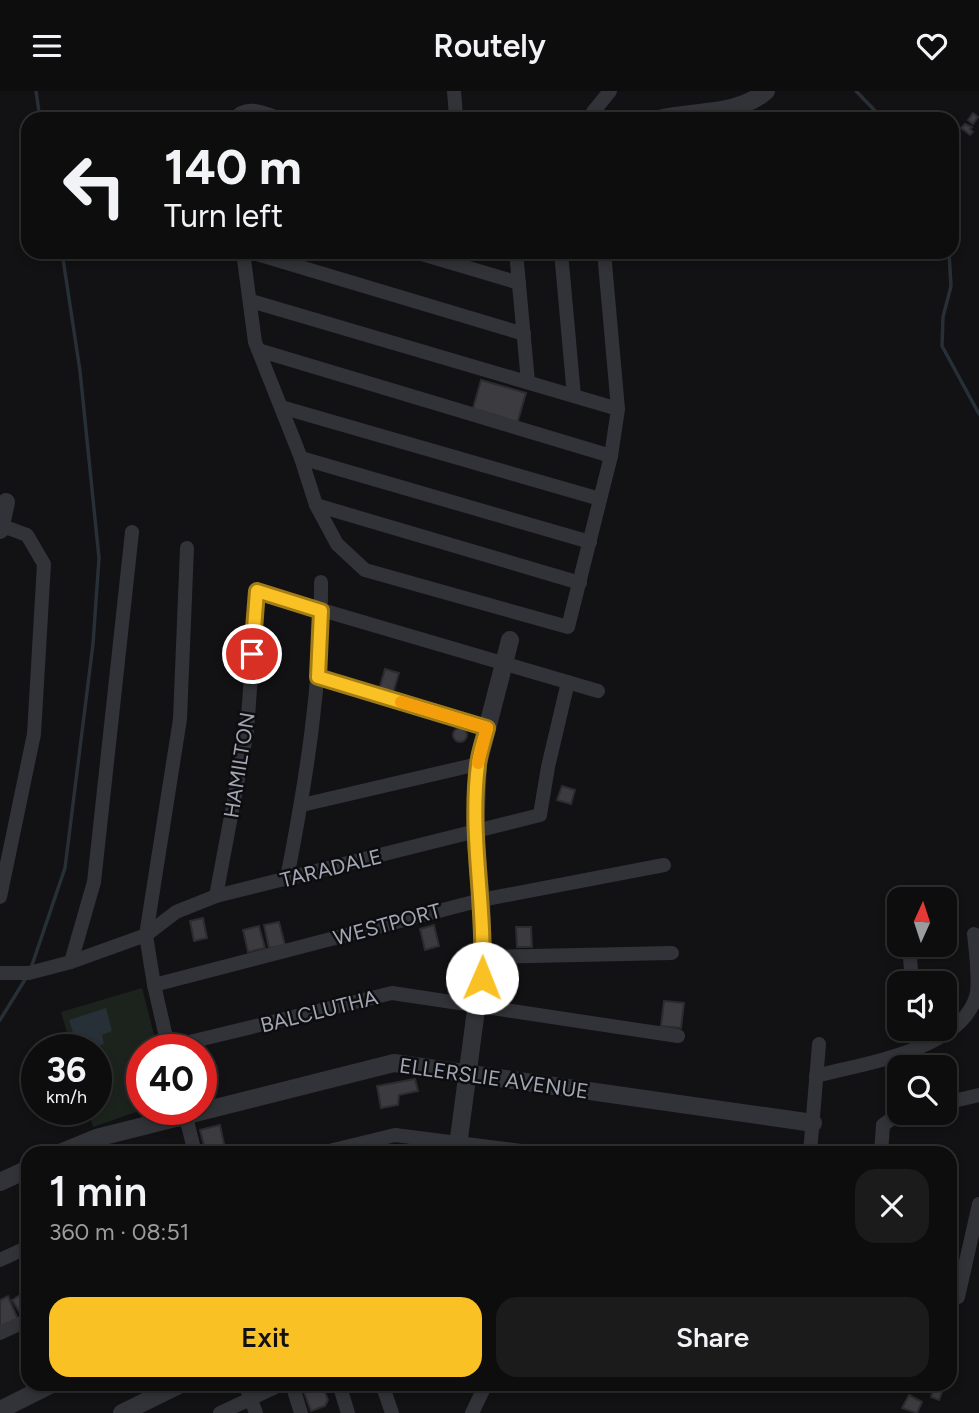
<!DOCTYPE html>
<html lang="en">
<head>
<meta charset="utf-8">
<style>
	:root { --surface:#0e0d0e; --page:#1c1b1c; --text:#f1f3f6; --muted:#9b9c9e; --line:#2e2d2e; --accent:#f9c123 }
	body { margin:0; font-family:Figtree,sans-serif; background:var(--page); color:var(--text); height:100vh; display:flex; flex-direction:column; font-size:26px; white-space:nowrap }
	* { box-sizing:border-box; margin:0 }
	p { font-size:23px; color:var(--muted) }
	.icon { flex:none; width:38px; height:38px; fill:none; stroke:currentColor; stroke-width:2; stroke-linecap:round; stroke-linejoin:round }
	.map { position:relative; flex:1; overflow:hidden }
	.details { position:absolute; left:21px; top:1055px; width:936px; height:245px; display:flex; flex-direction:column; background:var(--surface); border-radius:21px; box-shadow:0 4px 10px #0003,0 0 0 2px var(--line) }
	.details>* { flex:none }
	.top-card { position:absolute; left:21px; top:21px; width:938px; height:147px; border-radius:21px; box-shadow:0 4px 10px #0003,0 0 0 2px var(--line); background:#0e0d0e; color:var(--text); overflow:hidden }
	.needle { width:46px; rotate:3deg }
	.tools { position:absolute; left:887px; top:796px; display:grid; gap:14px }
	.tools a { display:grid; place-items:center; width:70px; height:70px; border-radius:14px; background:var(--surface); box-shadow:0 4px 10px #0003,0 0 0 2px var(--line); font-size:35px }
	.speed { position:absolute; left:21px; top:943px; display:flex; gap:14px; font-size:35px; font-weight:700; text-align:center }
	.speed>* { display:grid; place-content:center; width:91px; height:91px; border-radius:50%; background:var(--surface); box-shadow:0 4px 10px #0003,0 0 0 2px var(--line); line-height:1 }
	.speed small { font-size:18px; font-weight:400 }
	.speed .limit { border:10px solid #d22; background:#fff; color:#111 }
	.pin { position:absolute; display:grid; place-items:center; width:60px; height:60px; color:#fff; margin:-30px; border:4px solid #fff; border-radius:50%; box-shadow:0 2px 7px #0007 }
	.me { position:absolute; width:77px; margin:-38px; rotate:1deg; stroke-linejoin:round; filter:drop-shadow(0 0 5px #0008) }
	.turn { display:flex; align-items:center; gap:24px; height:147px; padding:0 28px; font-size:32px }
	.turn .icon { width:91px; height:91px; stroke-width:2.5 }
	.turn b { display:block; font-size:49px; line-height:60px }
	.round { display:grid; place-items:center; flex:none; width:74px; height:74px; border-radius:21px; background:var(--page) }
	.overview { display:flex; align-items:center; justify-content:space-between; height:119px; padding:0 28px }
	h1 { font-size:42px; font-weight:600; line-height:52px }
	.cta { display:flex; gap:14px; margin-top:auto; padding:14px 28px }
	.cta a { flex:1; height:80px; border-radius:21px; background:var(--accent); color:#111; font-size:28px; font-weight:600; line-height:80px; text-align:center }
	.cta a+a { background:var(--page); color:var(--text) }
	header { display:flex; justify-content:space-between; align-items:center; height:91px; padding:0 28px; background:var(--surface); font-size:32px; font-weight:600 }
	.map>svg:first-child { display:block }
	.green { fill:#1c231d }
	.water { fill:#272f37 }
	.lines { fill:none; stroke-linecap:round; stroke-linejoin:round }
	.stream { stroke:#272f37; stroke-width:3.5 }
	.building { fill:#3c3b40; stroke:#2c2b2f; stroke-width:2 }
	.minor { stroke:#323338; stroke-width:14 }
	.tertiary { stroke:#323338; stroke-width:18 }
	.route-casing { stroke:#a27d17; stroke-width:18 }
	.route { stroke:#f9c123; stroke-width:12 }
	.slow { stroke:#f59e0b; stroke-width:12 }
	.labels { text-anchor:middle; dominant-baseline:central; stroke-width:5; stroke-linejoin:round; paint-order:stroke }
	.street-label { font-size:21px; fill:#a2a6b4; stroke:#0d0c0e }
</style>
</head>
<body>
<header><svg class="icon" aria-label="menu" viewBox="0 0 24 24"><path d="M4 6h16M4 12h16M4 18h16"/></svg>Routely<svg class="icon" aria-label="heart" viewBox="0 0 24 24"><path d="M12 20l-8-8c-3-5 5-10 8-4 3-6 11-1 8 4z"/></svg></header>
<div class="map">
<svg width="979" height="1322" viewBox="0 0 979 1322">
	<rect width="100%" height="100%" fill="#121113"/>
	<!-- green -->
	<path class="green" d="M 142,897 L 158,959 L 142,959 L 142,991 L 129,996 L 136,1021 L 93,1036 L 88,1019 L 96,1018 L 96,959 L 72,959 L 61,921 Z"/>
	<!-- water -->
	<path class="water" d="M 106,917 L 112,940 L 102,944 L 104,953 L 91,957 L 88,948 L 76,952 L 69,929 Z"/>
	<g class="lines">
		<!-- stream -->
		<g class="stream">
			<path d="M 36,0 L 40,28"/>
			<path d="M 856,0 L 883,28"/>
			<path d="M 949,161 L 951,195 L 943,226 L 942,255 L 979,323"/>
			<path d="M 31,877 L 65,777 L 93,553 L 99,467 L 80,280 L 62,161"/>
			<path d="M 0,929 L 26,887"/>
		</g>
	</g>
	<!-- building -->
	<g class="building">
		<path d="M 973,22 L 978,26 L 973,33 L 968,29 Z"/>
		<path d="M 965,33 L 972,36 L 970,38 L 973,41 L 970,44 L 961,37 Z"/>
		<path d="M 481,289 L 526,302 L 517,333 L 472,321 Z"/>
		<path d="M 385,578 L 399,582 L 393,602 L 379,598 Z"/>
		<circle cx="460" cy="644" r="7"/>
		<path d="M 562,695 L 575,699 L 571,713 L 557,709 Z"/>
		<path d="M 203,827 L 207,847 L 194,850 L 190,830 Z"/>
		<path d="M 279,831 L 285,854 L 269,857 L 264,834 Z"/>
		<path d="M 434,834 L 439,855 L 425,859 L 420,838 Z"/>
		<path d="M 259,835 L 265,857 L 248,861 L 243,839 Z"/>
		<path d="M 516,836 L 531,836 L 532,856 L 517,856 Z"/>
		<path d="M 664,910 L 684,912 L 681,937 L 661,935 Z"/>
		<path d="M 415,988 L 418,1000 L 399,1004 L 398,1014 L 381,1017 L 377,995 Z"/>
		<path d="M 141,997 L 142,997 L 142,1012 L 136,1005 Z"/>
		<path d="M 220,1034 L 226,1062 L 206,1062 L 200,1039 Z"/>
		<path d="M 27,1200 L 28,1222 L 22,1225 L 12,1209 Z"/>
		<path d="M 8,1205 L 19,1231 L 0,1236 L 0,1209 Z"/>
		<path d="M 322,1294 L 328,1309 L 325,1315 L 311,1320 L 304,1301 Z"/>
		<path d="M 934,1297 L 942,1301 L 939,1309 L 931,1306 Z"/>
		<path d="M 909,1304 L 922,1311 L 917,1322 L 902,1317 Z"/>
	</g>
	<g class="lines">
		<!-- minor -->
		<g class="minor">
			<path d="M 454,0 L 456,26 L 461,28"/>
			<path d="M 235,28 C 246,12 266,23 281,28"/>
			<path d="M 591,28 L 593,21 L 610,0"/>
			<path d="M 243,161 L 255,251 L 301,367 L 316,414 L 337,453 L 365,479 L 568,536 L 611,365 L 618,318 L 604,161"/>
			<path d="M 250,161 L 524,243"/>
			<path d="M 415,161 L 519,192"/>
			<path d="M 516,161 L 528,291"/>
			<path d="M 561,161 L 574,305"/>
			<path d="M 251,210 L 618,318"/>
			<path d="M 258,259 L 611,365"/>
			<path d="M 281,316 L 600,408"/>
			<path d="M 301,367 L 590,451"/>
			<path d="M 316,414 L 580,492"/>
			<path d="M 0,434 L 27,444 L 44,473 L 34,643 L 0,806"/>
			<path d="M 318,586 L 487,637"/>
			<path d="M 302,714 L 478,673"/>
			<path d="M 287,787 C 306,690 322,591 321,491"/>
			<path d="M 216,805 L 247,640 L 257,500 L 598,600"/>
			<path d="M 909,854 L 912,892"/>
			<path d="M 483,866 L 672,862"/>
			<path d="M 71,871 L 94,791 L 132,441"/>
			<path d="M 0,882 L 29,882 L 71,871 L 146,844 L 176,821 L 216,805 L 540,724 L 548,676 L 568,591"/>
			<path d="M 154,894 L 481,809 L 664,774"/>
			<path d="M 916,938 L 918,956"/>
			<path d="M 169,956 L 392,902 L 678,945"/>
			<path d="M 169,959 L 154,894 L 146,844 L 180,628 L 187,457"/>
			<path d="M 816,985 C 864,972 964,959 977,902 C 979,883 976,862 974,843"/>
			<path d="M 945,1012 L 979,1004"/>
			<path d="M 184,1018 L 195,1062"/>
			<path d="M 321,1062 L 395,1044 L 538,1062"/>
			<path d="M 810,1062 L 819,953"/>
			<path d="M 881,1062 L 883,1034 L 897,1024 L 906,1022"/>
			<path d="M 0,1169 L 28,1156"/>
			<path d="M 958,1206 L 979,1113"/>
			<path d="M 0,1242 L 28,1229"/>
			<path d="M 245,1293 L 256,1322"/>
			<path d="M 292,1293 L 301,1322"/>
			<path d="M 339,1293 L 348,1322"/>
			<path d="M 382,1293 L 392,1322"/>
			<path d="M 220,1322 L 282,1293"/>
			<path d="M 472,1322 L 486,1293"/>
		</g>
		<!-- tertiary -->
		<g class="tertiary">
			<path d="M 659,28 C 693,19 738,25 766,0"/>
			<path d="M 0,439 L 6,411"/>
			<path d="M 60,1062 L 96,1047 L 394,972 L 813,1032"/>
			<path d="M 457,1062 L 483,866 L 481,809 L 475,742 L 478,673 L 510,549"/>
			<path d="M 0,1091 L 28,1078"/>
			<path d="M 0,1319 L 52,1293"/>
			<path d="M 122,1322 L 181,1293"/>
		</g>
	</g>
	<g class="lines">
		<defs>
			<path id="route" d="M 252,563 L 257,500 L 321,520 L 318,586 L 487,637 C 484,649 479,662 478,674 C 469,745 486,816 482,887"/>
		</defs>
		<!-- route casing -->
		<use href="#route" class="route-casing"/>
		<!-- route -->
		<use href="#route" class="route"/>
		<!-- slow -->
		<path class="slow" d="M 401,611 L 487,637 L 478,672"/>
	</g>
	<g class="labels">
		<!-- street labels -->
		<g class="street-label">
			<text transform="translate(239 674) rotate(-81)">HAMILTON</text>
			<text transform="translate(331 777) rotate(-14)">TARADALE</text>
			<text transform="translate(387 833) rotate(-15)">WESTPORT</text>
			<text transform="translate(319 920) rotate(-14)">BALCLUTHA</text>
			<text transform="translate(494 987) rotate(8)">ELLERSLIE AVENUE</text>
		</g>
	</g>
</svg>
<div class="tools">
<a><svg class="needle" viewBox="-14 -14 28 28"><path d="M0-13l5 13h-10z" fill="#e53935"/><path d="M0 13l5-13h-10z" fill="#9b9c9e"/></svg></a>
<a><svg class="icon" aria-label="sound" viewBox="0 0 24 24"><path d="M4 9h4l5-4v14l-5-4H4zM17 9q2 3 0 6"/></svg></a>
<a><svg class="icon" aria-label="search" viewBox="0 0 24 24"><circle cx="10" cy="10" r="6"/><path d="M15 15l6 6"/></svg></a>
</div>
<div class="speed"><div>36<small>km/h</small></div><div class="limit">40</div></div>
<div class="pin" style="left:252px;top:563px;background:#d93025"><svg class="icon" aria-label="arrive" viewBox="0 0 24 24"><path d="M6 21V4h12l-3 4 3 4H6"/></svg></div>
<svg class="me" style="left:482px;top:887px" viewBox="-20 -20 40 40"><circle r="19" fill="#fff"/><path d="M0-13L10 11 0 6-10 11z" fill="#f9c123"/></svg>
<div class="top-card">
<div class="turn"><svg class="icon" aria-label="left" viewBox="0 0 24 24"><path d="M17 20v-9H6M10 6l-5 5 5 5"/></svg><div><b>140 m</b>Turn left</div></div>
</div>
<section class="details">
<div class="overview"><div><h1>1 min</h1><p>360 m · 08:51</p></div><a class="round"><svg class="icon" aria-label="close" viewBox="0 0 24 24"><path d="M6 6l12 12M18 6L6 18"/></svg></a></div>
<div class="cta"><a>Exit</a><a>Share</a></div>
</section>
</div>
</body>
</html>
